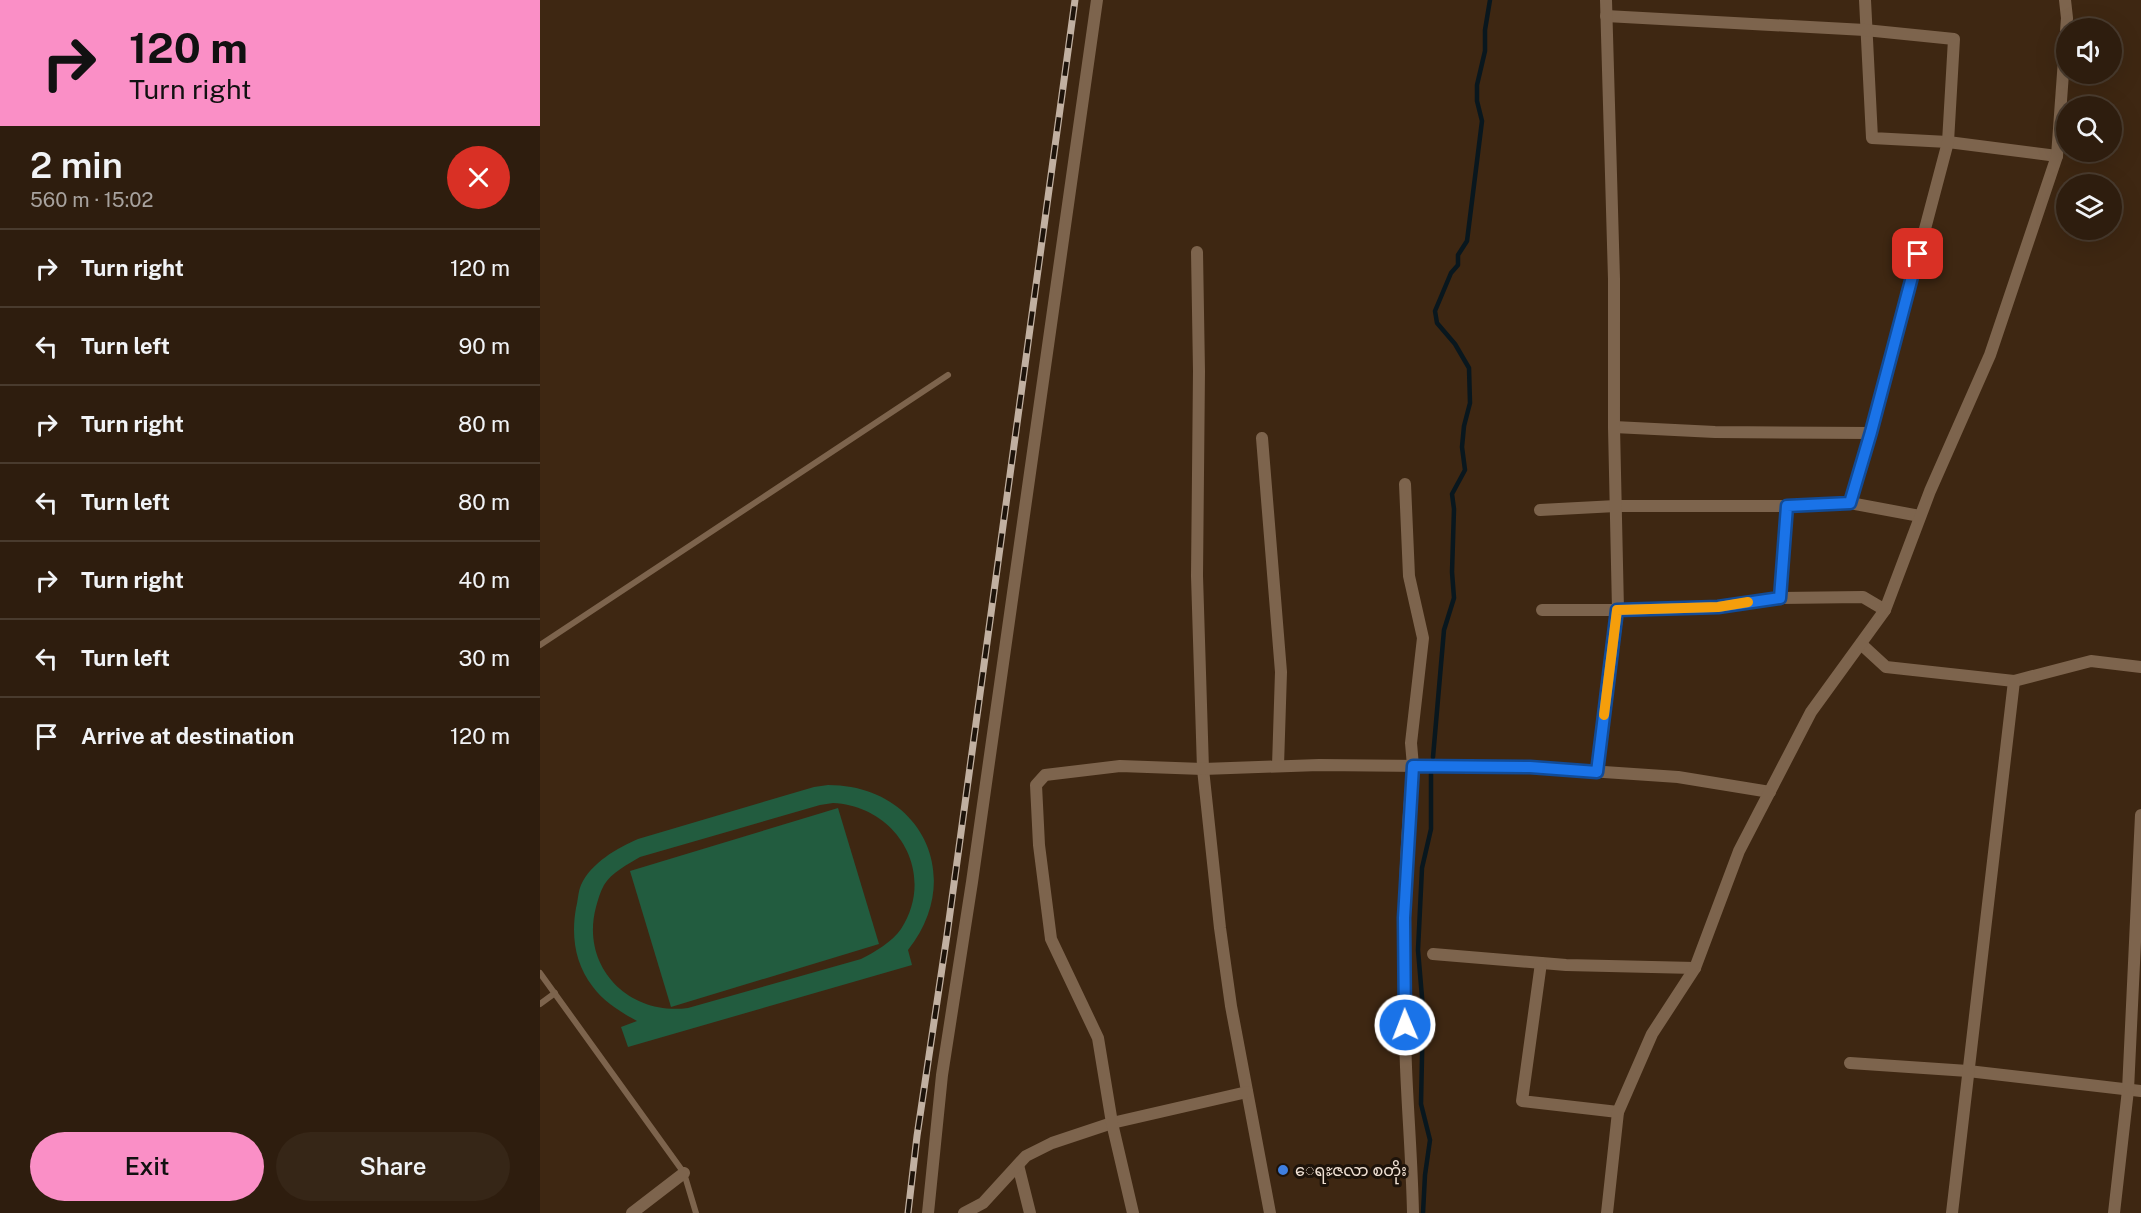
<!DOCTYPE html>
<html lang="en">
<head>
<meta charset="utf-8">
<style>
	:root { --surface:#2e1d0e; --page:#362617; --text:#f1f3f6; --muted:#a7a29e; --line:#493b2e; --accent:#fa8fc6 }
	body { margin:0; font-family:"Public Sans","Noto Sans Myanmar",sans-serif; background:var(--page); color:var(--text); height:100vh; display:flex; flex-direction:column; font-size:22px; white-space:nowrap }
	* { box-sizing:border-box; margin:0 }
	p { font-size:20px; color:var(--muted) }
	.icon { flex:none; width:33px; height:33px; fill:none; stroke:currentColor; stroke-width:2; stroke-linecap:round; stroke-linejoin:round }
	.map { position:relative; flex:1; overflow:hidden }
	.details { display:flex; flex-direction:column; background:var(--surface); width:540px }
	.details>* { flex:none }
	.guide { background:#fa8fc6; color:#111; overflow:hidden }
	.fabs { position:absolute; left:1516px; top:18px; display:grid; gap:12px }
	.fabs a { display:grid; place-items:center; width:66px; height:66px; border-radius:50%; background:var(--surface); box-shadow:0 6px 24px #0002,0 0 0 2px var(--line); font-size:30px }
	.pin { position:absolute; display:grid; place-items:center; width:51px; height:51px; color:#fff; margin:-26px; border-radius:12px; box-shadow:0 3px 9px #0006 }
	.me { position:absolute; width:66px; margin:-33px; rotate:359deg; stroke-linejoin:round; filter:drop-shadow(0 0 4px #0008) }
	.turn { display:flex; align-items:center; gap:21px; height:126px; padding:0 30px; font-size:27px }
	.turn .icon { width:78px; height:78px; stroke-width:2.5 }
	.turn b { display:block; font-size:42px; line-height:51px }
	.round { display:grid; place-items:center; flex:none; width:63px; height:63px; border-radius:32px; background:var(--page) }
	.headline { display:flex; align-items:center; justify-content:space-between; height:102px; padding:0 30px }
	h1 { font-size:36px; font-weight:600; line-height:45px }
	.primary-button { display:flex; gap:12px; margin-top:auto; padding:12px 30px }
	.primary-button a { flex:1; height:69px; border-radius:36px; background:var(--accent); color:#111; font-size:24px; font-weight:600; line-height:69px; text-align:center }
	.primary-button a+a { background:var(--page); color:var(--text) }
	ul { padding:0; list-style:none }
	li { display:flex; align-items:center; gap:18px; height:78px; padding:0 30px; border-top:2px solid var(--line) }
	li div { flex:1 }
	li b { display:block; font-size:22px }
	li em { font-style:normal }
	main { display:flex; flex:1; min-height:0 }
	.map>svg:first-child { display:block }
	.green { fill:#225c3f; fill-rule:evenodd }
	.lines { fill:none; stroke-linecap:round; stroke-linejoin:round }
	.stream { stroke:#09171e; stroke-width:4.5 }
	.service { stroke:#7d644d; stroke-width:6 }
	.minor { stroke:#7d644d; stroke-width:12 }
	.rail-casing { stroke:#c1b0a1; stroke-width:7 }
	.rail { stroke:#1d130a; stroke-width:4.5; stroke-dasharray:14; stroke-linecap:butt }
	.route-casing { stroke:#114b97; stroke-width:15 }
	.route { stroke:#1a73e8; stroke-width:10 }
	.slow { stroke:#f59e0b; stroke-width:10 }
	.shop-dot { fill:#3f7fe0; stroke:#1d130a; stroke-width:2 }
	.labels { text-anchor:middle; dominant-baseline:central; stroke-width:6; stroke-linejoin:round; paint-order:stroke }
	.poi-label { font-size:16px; fill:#f1e2d5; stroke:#1d130a; text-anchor:start }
</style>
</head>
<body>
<main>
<section class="details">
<div class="guide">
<div class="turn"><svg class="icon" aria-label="right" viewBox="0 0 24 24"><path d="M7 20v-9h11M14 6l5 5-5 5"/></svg><div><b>120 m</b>Turn right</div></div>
</div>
<div class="headline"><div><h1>2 min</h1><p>560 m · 15:02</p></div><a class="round" style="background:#d93025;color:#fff"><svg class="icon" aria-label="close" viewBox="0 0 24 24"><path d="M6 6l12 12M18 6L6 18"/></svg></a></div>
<ul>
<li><svg class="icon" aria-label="right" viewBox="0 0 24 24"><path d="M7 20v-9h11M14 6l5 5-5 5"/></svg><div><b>Turn right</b></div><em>120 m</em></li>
<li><svg class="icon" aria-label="left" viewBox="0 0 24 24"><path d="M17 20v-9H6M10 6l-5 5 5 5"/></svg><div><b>Turn left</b></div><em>90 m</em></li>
<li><svg class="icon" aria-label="right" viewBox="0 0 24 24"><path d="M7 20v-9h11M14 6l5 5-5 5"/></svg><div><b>Turn right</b></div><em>80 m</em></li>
<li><svg class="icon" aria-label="left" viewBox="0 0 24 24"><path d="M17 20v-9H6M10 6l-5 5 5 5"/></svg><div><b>Turn left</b></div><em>80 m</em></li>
<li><svg class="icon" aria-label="right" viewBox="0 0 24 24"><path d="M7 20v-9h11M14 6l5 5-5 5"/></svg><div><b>Turn right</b></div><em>40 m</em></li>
<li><svg class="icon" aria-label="left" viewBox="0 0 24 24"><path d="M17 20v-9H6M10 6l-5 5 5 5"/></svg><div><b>Turn left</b></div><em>30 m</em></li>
<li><svg class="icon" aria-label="arrive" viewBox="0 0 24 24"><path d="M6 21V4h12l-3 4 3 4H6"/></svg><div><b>Arrive at destination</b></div><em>120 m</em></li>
</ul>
<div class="primary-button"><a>Exit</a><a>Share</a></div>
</section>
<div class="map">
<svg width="1601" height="1213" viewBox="0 0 1601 1213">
	<rect width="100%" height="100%" fill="#3e2712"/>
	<!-- green -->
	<g class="green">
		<path d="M 288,785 C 381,785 426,877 368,950 L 372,965 L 88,1047 L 81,1027 L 97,1021 C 82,1013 63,1001 53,987 C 35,964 31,936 36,908 C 38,901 38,892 41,885 C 51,863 77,848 98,839 L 274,787 ZM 293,803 C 357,806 397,873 361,929 C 352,942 335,952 321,959 L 148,1008 C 89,1016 40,967 56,907 C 58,900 60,892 64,885 C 71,873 88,864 100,857 L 280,805 Z"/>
		<path d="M 298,808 L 339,944 L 131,1007 L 90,871 Z"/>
	</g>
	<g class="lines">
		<!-- stream -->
		<g class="stream">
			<path d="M 893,757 L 904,630 L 914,598 L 912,572 L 914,509 L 912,494 L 925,470 L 922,447 L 924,426 L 930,403 L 929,368 L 915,344 L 897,323 L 895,311 L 911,273 L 918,265 L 918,255 L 927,241 L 942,121 L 937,101 L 937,85 L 945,51 L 945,30 L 950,0"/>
			<path d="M 883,1213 L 885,1175 L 890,1140 L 881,1104 L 883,1009 L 878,950 L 882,868 L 891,829 L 891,774"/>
		</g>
		<!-- service -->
		<g class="service">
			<path d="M 0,645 L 408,375"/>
			<path d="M 0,973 L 144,1173 L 156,1213"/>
			<path d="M 0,1004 L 15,993"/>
		</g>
		<!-- minor -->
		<g class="minor">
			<path d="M 1325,0 L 1332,138 L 1408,142 L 1517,156"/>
			<path d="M 1066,16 L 1325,30 L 1414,39 L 1408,142 L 1331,433 L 1175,432 L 1074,427"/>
			<path d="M 657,252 L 659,371 L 657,576 L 663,769 L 680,928 L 691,1006 L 730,1213"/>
			<path d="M 1331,433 L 1310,503 L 1380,516"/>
			<path d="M 722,438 L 741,672 L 738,766"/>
			<path d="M 865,484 L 869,576 L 883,638 L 871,743 L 873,766 C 863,866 862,967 866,1067 C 868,1116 872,1164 873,1213"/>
			<path d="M 1310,503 L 1247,506 L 1240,598 L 1323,597 L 1345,610"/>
			<path d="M 1000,510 L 1076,506 L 1247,506"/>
			<path d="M 1002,610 L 1078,610 L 1178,607 L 1240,598"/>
			<path d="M 1321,644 L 1346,667 L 1474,681 L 1551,661 L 1601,667"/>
			<path d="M 1057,772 L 1078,610 L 1074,427 L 1074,279 L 1066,0"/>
			<path d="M 893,954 L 1026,965 L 1155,968"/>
			<path d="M 1001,963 L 982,1101 L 1078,1112"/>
			<path d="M 1310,1063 L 1428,1071 L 1601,1091"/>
			<path d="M 478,1165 L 490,1213"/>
			<path d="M 92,1213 L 144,1173"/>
			<path d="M 388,1213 L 402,1075 L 432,882 L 557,0"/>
			<path d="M 424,1213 L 443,1203 L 486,1156 L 512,1143 L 572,1123 L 707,1092"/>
			<path d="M 593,1213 L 572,1123 L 558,1038 L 511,939 L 499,845 L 496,785 L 505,775 L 580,766 L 663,769 L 779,765 L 990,767 L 1138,777 L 1230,792"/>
			<path d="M 1067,1213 L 1078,1112 L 1112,1034 L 1155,968 L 1199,851 L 1271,712 L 1345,610 L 1390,491 L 1450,355 L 1517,156 L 1527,18 L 1525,0"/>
			<path d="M 1412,1213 L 1474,681"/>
			<path d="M 1574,1213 L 1588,1090 L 1601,815"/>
		</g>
		<defs>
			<path id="rail" d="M 368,1213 L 377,1136 L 407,935 L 535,0"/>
		</defs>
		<!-- rail casing -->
		<use href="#rail" class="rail-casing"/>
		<!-- rail -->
		<use href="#rail" class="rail"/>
	</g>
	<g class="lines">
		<defs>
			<path id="route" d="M 865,1025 L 864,918 L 873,766 L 990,767 L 1057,772 L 1077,610 L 1178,607 L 1240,598 L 1247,506 L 1310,503 L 1331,432 L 1378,254"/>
		</defs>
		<!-- route casing -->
		<use href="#route" class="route-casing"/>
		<!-- route -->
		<use href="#route" class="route"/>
		<!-- slow -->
		<path class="slow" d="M 1064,715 L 1077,610 L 1178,607 L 1208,602"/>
	</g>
	<!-- markers -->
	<circle class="shop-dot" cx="743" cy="1170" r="6"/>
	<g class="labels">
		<!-- poi labels -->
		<g class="poi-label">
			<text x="755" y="1170">ေရႊဇလာ စတိုး</text>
		</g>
	</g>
</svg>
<div class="fabs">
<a><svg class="icon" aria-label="sound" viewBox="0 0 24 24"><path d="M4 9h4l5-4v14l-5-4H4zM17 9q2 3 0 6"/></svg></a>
<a><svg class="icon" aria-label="search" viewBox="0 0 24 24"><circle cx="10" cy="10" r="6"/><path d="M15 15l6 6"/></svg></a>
<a><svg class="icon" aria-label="layers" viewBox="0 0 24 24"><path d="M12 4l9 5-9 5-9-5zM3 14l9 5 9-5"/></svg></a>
</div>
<div class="pin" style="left:1378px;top:254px;background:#d93025"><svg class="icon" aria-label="arrive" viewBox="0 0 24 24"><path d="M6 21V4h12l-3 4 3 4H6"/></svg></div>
<svg class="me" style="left:865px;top:1025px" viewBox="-20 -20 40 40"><circle r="17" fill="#1a73e8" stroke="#fff" stroke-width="3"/><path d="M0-11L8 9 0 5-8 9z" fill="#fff"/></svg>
</div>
</main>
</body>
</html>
